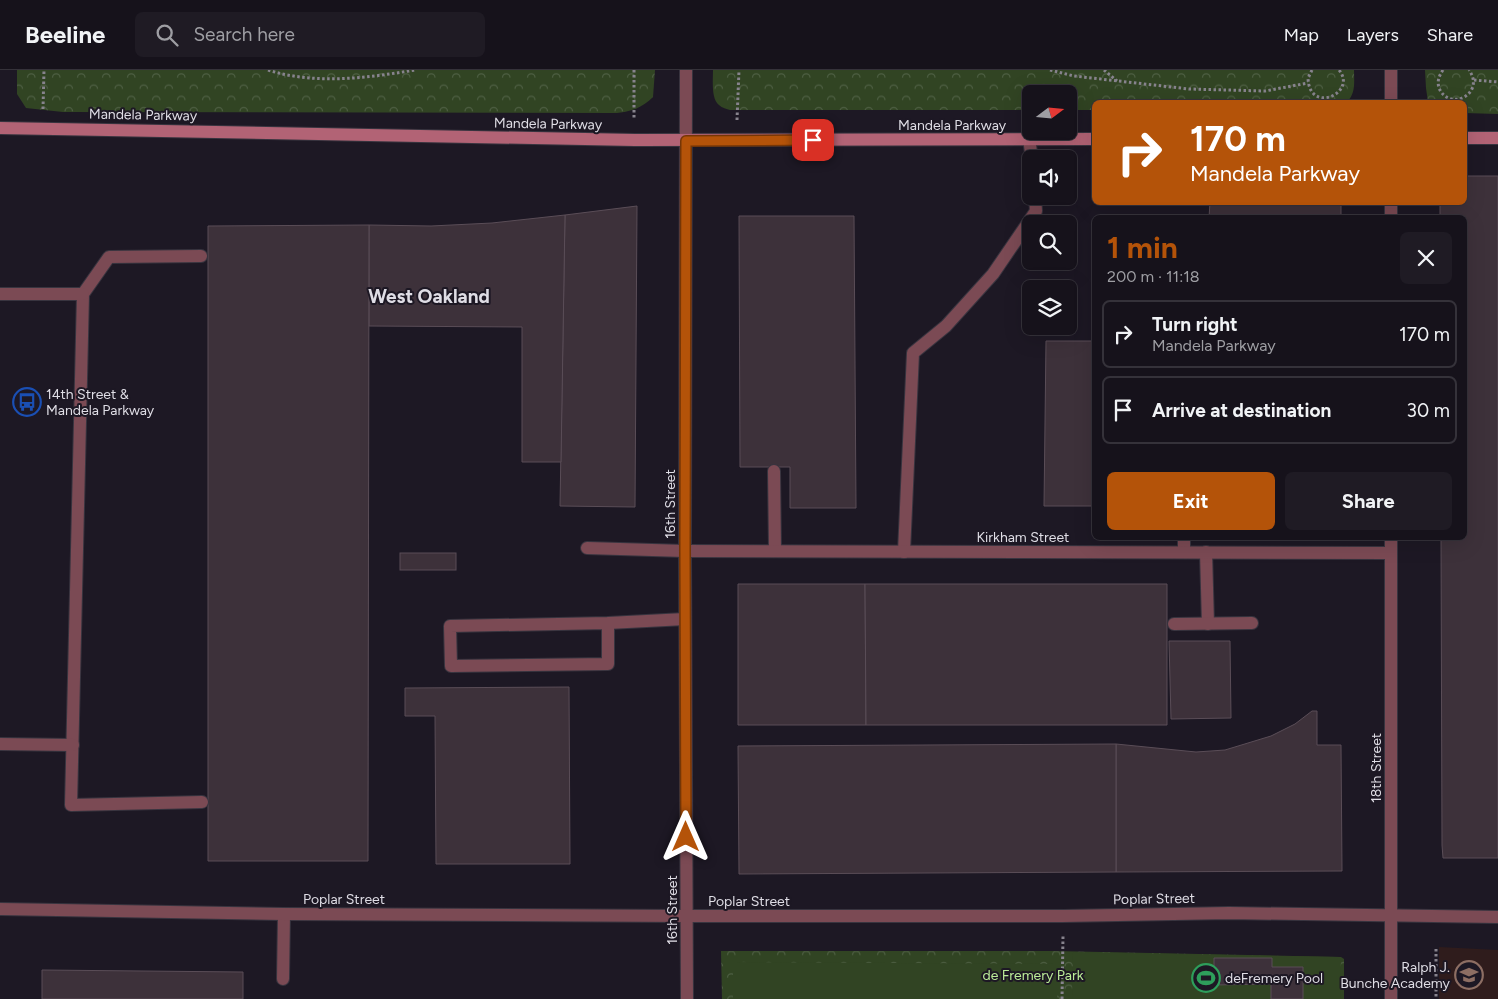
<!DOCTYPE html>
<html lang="en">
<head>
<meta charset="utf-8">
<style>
	:root { --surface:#16121b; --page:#1f1b24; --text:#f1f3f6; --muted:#9e9ea3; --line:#35323a; --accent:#b45309 }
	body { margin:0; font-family:Figtree,sans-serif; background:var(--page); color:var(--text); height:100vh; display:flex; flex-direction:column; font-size:19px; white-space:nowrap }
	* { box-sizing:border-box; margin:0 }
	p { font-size:16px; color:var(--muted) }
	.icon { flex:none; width:28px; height:28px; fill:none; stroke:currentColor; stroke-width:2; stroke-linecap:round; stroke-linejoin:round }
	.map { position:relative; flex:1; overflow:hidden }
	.sheet { position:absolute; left:1092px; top:145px; width:375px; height:325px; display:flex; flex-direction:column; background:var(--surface); border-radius:8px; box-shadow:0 5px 20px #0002,0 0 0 1px var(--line) }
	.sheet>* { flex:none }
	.banner { position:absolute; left:1092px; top:30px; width:375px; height:105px; border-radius:8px; box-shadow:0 5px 20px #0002,0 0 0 1px var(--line); background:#b45309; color:#fff; overflow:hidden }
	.needle { width:32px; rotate:74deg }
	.tools { position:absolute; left:1022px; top:15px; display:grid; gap:10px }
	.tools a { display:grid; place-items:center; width:55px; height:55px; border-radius:8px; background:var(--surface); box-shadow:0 5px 20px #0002,0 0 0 1px var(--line); font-size:25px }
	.pin { position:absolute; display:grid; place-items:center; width:42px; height:42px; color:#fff; margin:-21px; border-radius:10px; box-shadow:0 2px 8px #0006 }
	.me { position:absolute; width:55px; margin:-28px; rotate:0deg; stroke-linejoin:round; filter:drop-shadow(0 0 4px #0008) }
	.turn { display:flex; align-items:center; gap:18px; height:105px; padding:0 15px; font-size:22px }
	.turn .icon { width:65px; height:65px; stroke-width:2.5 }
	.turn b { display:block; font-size:35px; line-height:42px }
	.round { display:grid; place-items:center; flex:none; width:52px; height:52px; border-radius:8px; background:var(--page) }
	.summary { display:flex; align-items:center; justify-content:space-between; height:85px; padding:0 15px }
	h1 { font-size:30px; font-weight:700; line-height:38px; color:var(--accent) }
	.cta { display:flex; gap:10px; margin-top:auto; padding:10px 15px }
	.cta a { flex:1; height:58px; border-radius:8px; background:var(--accent); color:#fff; font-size:20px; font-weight:700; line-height:58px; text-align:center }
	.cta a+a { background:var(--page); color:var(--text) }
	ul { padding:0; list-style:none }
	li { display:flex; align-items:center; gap:15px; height:68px; margin:0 10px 8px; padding:0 5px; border:2px solid var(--line); border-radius:8px }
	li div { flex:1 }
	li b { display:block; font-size:19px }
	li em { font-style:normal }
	header { display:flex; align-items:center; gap:30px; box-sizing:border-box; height:70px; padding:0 25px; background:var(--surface); border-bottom:1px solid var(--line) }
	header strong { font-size:24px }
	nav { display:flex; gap:28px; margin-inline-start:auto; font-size:18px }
	.search { width:350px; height:45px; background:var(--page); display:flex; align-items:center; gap:12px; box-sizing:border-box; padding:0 18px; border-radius:8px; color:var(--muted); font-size:19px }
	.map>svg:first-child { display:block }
	.education { fill:#2f1c1c }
	.park { fill:url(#park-crowns) }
	.pitch { fill:#314423 }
	.building { fill:#3d313a; stroke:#5a4d57 }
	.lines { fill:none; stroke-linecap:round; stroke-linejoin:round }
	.service-casing { stroke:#38343f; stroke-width:14 }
	.minor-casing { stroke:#38343f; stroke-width:14 }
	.tertiary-casing { stroke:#38343f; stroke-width:14 }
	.secondary-casing { stroke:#38343f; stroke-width:14 }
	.path { stroke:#87838d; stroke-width:3; stroke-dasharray:2.5 2.5; stroke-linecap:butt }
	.service { stroke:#7b4a54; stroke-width:12 }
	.minor { stroke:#7b4a54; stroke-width:12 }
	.tertiary { stroke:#7b4a54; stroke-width:12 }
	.secondary { stroke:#b26375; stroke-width:12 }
	.route-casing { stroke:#753606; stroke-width:12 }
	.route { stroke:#b45309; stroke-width:9 }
	.labels { text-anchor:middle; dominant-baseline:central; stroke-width:4; stroke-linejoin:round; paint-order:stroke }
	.street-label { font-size:14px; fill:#dfdde5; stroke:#1d1824 }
	.poi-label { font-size:14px; fill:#dfdde5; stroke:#1d1824; text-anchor:start }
	.park-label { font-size:14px; fill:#bbec98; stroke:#1d1824 }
	.district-label { font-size:19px; font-weight:bold; fill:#dfdde5; stroke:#1d1824 }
</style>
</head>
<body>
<header>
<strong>Beeline</strong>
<div class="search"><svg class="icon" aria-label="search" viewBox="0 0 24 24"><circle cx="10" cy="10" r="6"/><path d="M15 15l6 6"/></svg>Search here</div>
<nav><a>Map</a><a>Layers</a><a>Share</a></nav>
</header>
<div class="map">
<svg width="1498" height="929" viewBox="0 0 1498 929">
	<defs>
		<pattern id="park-crowns" width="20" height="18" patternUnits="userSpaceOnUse" patternTransform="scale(1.25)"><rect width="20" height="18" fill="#314423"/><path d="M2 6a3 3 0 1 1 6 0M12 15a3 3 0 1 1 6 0" fill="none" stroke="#4e5f43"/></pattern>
	</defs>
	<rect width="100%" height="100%" fill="#1d1824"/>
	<!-- education -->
	<path class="education" d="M 1439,877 L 1498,880 L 1498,929 L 1439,929 Z"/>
	<!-- park -->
	<g class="park">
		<path d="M 17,0 L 655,0 L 653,27 C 642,38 632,41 617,43 L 63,42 L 26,38 L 17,24 Z"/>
		<path d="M 713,0 L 1354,0 C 1354,12 1356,23 1347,32 L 1095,32 L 1095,40 L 1069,40 L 1069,24 L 1031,24 L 1031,40 L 730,40 C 727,39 722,38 719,35 C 711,29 713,10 713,0 Z"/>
		<path d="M 1425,0 L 1498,0 L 1498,44 L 1465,43 L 1465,32 L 1428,32 L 1426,18 Z"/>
		<path d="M 721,881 L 1053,881 L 1341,887 L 1344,889 L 1344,929 L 722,929 Z"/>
	</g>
	<!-- pitch -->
	<g class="pitch">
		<path d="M 1073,882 L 1341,887 L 1340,929 L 1072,929 Z"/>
		<path d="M 733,892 L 1057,894 L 1057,929 L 733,929 Z"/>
	</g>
	<!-- building -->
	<g class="building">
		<path d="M 1465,106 L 1498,106 L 1498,788 L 1443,788 L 1442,775 L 1441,468 L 1465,468 L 1465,148 L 1440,148 L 1440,132 L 1465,132 Z"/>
		<path d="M 1210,132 L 1341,132 L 1341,148 L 1209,148 Z"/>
		<path d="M 637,136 L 635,437 L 560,436 L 565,145 Z"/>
		<path d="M 565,145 L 561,392 L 522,392 L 522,257 L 369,256 L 369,155 L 431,156 L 492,153 Z"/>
		<path d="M 739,146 L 854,146 L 856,438 L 790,438 L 790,397 L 740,397 Z"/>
		<path d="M 369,155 L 368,791 L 208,791 L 208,156 Z"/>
		<path d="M 1046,271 L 1095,271 L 1095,436 L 1044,436 Z"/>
		<rect x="400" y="483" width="56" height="17"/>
		<path d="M 738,514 L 865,514 L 866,655 L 738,655 Z"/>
		<path d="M 865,514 L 1167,514 L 1167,655 L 866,655 Z"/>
		<path d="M 1169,571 L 1230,571 L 1231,648 L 1171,649 Z"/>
		<path d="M 569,617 L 570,794 L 436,794 L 435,646 L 405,646 L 405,618 Z"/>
		<path d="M 1312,641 L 1317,641 L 1317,675 L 1341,675 L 1342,801 L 1116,802 L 1116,674 L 1196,682 L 1225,680 L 1271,666 L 1295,654 Z"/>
		<path d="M 1116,674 L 1116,802 L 739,804 L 738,676 Z"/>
		<path d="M 1214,888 L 1272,888 L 1272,897 L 1303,897 L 1303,929 L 1271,929 L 1271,914 L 1214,915 Z"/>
		<path d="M 42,900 L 243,902 L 243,929 L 42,929 Z"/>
	</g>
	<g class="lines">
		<defs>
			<g id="service">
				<path d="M 1029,69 L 1032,89"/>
				<path d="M 201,186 L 109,187 L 83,224 L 71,735 L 202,732"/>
				<path d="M 0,224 L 83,224"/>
				<path d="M 774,401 L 775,481"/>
				<path d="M 1184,468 L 1184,482"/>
				<path d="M 587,478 L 685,481"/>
				<path d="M 904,482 L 913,283 L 946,256 L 993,204 L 1036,141 L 1035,126"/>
				<path d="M 1206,482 L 1208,554"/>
				<path d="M 608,553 L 450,556 L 451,596 L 608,594 L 608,553 L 685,549"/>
				<path d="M 1174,554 L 1252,553"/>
				<path d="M 0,674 L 73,675"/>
				<path d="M 283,909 L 284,844"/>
			</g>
			<g id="minor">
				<path d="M 686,0 L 685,481 L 687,929"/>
				<path d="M 685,481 L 1391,483"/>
				<path d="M 0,839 L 284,844 L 687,846 L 1063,846 L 1229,843 L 1498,847"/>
			</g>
			<g id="tertiary">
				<path d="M 1391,0 L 1391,32"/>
				<path d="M 1391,148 L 1391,132"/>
				<path d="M 1391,468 L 1391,929"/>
			</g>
			<g id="secondary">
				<path d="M 0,58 L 635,70 L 1095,69"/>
				<path d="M 1465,68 L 1498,68"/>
			</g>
		</defs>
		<!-- service casing -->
		<use href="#service" class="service-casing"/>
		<!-- minor casing -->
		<use href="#minor" class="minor-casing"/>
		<!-- tertiary casing -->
		<use href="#tertiary" class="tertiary-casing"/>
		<!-- secondary casing -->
		<use href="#secondary" class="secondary-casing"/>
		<!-- path -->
		<g class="path">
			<path d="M 268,0 C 315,15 367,8 415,0"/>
			<path d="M 634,0 L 634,50"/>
			<path d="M 1050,0 L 1074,6 L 1189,19 L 1265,21 L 1308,13"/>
			<path d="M 1104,0 L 1117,11"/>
			<path d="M 1312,0 L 1308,8 C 1309,45 1358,23 1339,0"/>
			<path d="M 1443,0 C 1439,6 1437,11 1439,18 C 1449,42 1486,24 1469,0"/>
			<path d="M 1474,10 L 1498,12"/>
			<path d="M 43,39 L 44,0"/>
			<path d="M 737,50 L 739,0"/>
			<path d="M 1436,879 L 1436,929"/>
			<path d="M 1062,929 L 1063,866"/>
		</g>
		<!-- service -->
		<use href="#service" class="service"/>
		<!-- minor -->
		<use href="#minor" class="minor"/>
		<!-- tertiary -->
		<use href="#tertiary" class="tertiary"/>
		<!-- secondary -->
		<use href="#secondary" class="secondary"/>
	</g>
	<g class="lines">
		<defs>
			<path id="route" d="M 686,767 L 685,481 L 686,71 L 813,70"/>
		</defs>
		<!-- route casing -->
		<use href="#route" class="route-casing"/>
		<!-- route -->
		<use href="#route" class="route"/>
	</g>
	<!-- icons -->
	<defs>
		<symbol id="bus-ring" viewBox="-11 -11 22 22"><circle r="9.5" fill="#1d1824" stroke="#1a4fb4" stroke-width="1.5"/><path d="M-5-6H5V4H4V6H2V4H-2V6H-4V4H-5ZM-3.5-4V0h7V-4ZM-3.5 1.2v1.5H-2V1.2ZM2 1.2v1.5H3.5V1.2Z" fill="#1a4fb4"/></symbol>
		<symbol id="school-ring" viewBox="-11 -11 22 22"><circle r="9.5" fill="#1d1824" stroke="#8d6e63" stroke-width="1.5"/><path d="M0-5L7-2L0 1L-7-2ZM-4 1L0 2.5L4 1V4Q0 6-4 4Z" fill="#8d6e63"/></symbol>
		<symbol id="stadium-ring" viewBox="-11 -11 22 22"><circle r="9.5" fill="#1d1824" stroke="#2e9e5b" stroke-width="1.5"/><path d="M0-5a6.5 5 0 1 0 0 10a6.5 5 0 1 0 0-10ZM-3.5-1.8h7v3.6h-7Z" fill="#2e9e5b"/></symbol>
	</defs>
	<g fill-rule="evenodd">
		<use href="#bus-ring" x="11" y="316" width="32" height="32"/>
		<use href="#school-ring" x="1453" y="889" width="32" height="32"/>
		<use href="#stadium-ring" x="1190" y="892" width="32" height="32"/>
	</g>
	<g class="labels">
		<!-- street labels -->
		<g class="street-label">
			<text transform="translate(143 45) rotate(1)">Mandela Parkway</text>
			<text transform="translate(548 54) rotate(1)">Mandela Parkway</text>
			<text x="952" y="55">Mandela Parkway</text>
			<text transform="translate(670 434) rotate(-90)">16th Street</text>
			<text x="1023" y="467">Kirkham Street</text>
			<text transform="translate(1376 698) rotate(-90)">18th Street</text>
			<text x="344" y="829">Poplar Street</text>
			<text transform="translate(1154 829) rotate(-1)">Poplar Street</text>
			<text x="749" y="831">Poplar Street</text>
			<text transform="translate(672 840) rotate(-90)">16th Street</text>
		</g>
		<!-- poi labels -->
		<g class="poi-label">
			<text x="46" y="324">14th Street &amp;<tspan x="46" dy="16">Mandela Parkway</tspan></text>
			<text x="1450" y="897" text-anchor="end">Ralph J.<tspan x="1450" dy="16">Bunche Academy</tspan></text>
			<text x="1225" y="908">deFremery Pool</text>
		</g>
		<!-- park labels -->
		<g class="park-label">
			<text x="1033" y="905">de Fremery Park</text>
		</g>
		<!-- district labels -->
		<g class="district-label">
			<text x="429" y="226">West Oakland</text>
		</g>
	</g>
</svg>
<div class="tools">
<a><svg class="needle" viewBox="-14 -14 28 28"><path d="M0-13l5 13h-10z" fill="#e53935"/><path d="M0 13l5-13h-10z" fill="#9e9ea3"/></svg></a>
<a><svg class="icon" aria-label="sound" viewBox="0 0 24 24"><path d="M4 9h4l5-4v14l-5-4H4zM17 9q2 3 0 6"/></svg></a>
<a><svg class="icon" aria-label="search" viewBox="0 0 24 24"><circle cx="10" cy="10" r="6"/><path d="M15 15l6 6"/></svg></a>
<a><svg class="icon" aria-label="layers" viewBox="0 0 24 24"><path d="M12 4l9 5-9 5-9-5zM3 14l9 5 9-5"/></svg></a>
</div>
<div class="pin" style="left:813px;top:70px;background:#d93025"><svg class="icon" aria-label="arrive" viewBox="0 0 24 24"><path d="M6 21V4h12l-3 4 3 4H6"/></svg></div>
<svg class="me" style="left:686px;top:767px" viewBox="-20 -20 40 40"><path d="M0-17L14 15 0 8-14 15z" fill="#b45309" stroke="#fff" stroke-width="4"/></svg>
<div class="banner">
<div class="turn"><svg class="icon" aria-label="right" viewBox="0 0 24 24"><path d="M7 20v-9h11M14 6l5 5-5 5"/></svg><div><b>170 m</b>Mandela Parkway</div></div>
</div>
<section class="sheet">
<div class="summary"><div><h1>1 min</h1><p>200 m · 11:18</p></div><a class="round"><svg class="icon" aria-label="close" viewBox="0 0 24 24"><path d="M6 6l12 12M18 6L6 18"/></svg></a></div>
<ul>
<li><svg class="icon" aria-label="right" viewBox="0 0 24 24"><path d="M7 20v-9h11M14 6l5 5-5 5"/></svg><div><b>Turn right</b><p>Mandela Parkway</p></div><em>170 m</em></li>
<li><svg class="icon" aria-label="arrive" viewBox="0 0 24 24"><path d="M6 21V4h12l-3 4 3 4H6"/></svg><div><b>Arrive at destination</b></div><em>30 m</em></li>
</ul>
<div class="cta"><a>Exit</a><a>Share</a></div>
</section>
</div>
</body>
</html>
